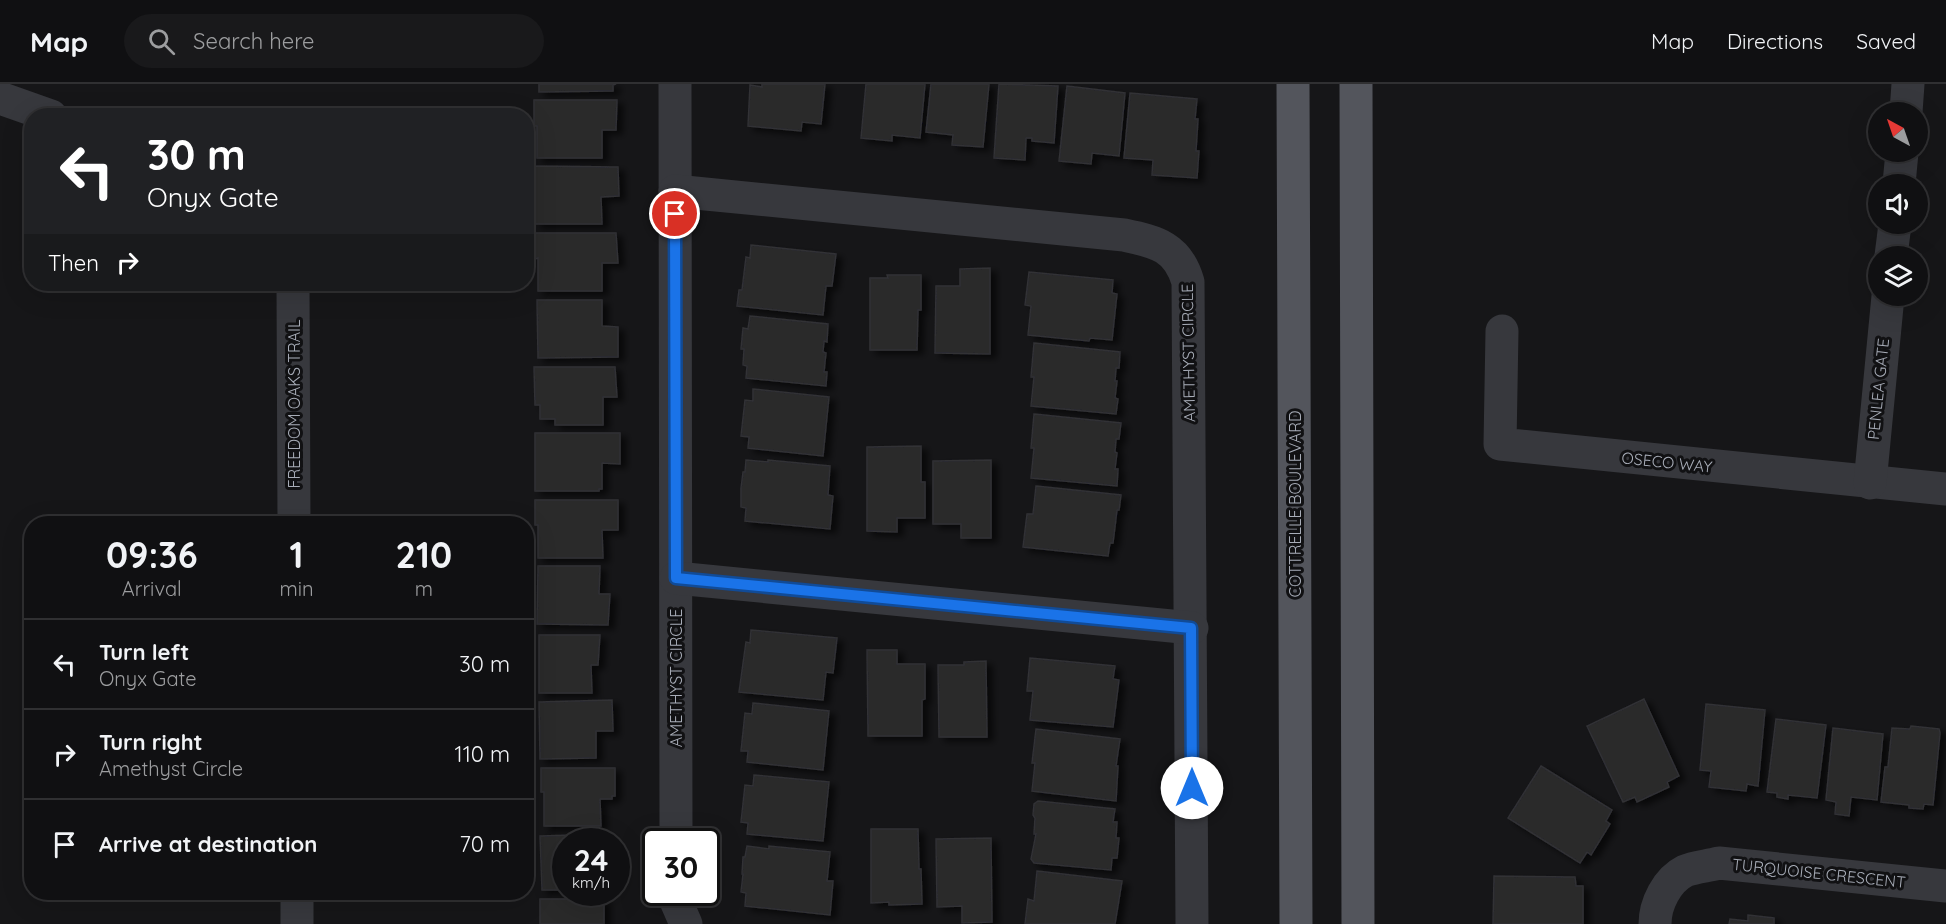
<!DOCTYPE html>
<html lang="en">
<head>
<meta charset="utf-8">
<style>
	:root { --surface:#101012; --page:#19191b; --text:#f1f3f6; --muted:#9c9d9f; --line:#303032 }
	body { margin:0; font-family:Quicksand,sans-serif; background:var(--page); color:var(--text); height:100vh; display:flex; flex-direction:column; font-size:22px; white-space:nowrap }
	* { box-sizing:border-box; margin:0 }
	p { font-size:20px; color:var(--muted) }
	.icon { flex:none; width:33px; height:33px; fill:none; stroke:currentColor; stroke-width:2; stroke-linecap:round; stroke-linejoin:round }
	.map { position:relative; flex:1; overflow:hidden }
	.panel { position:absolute; left:24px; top:432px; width:510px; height:384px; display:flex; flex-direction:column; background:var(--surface); border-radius:24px; box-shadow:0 6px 24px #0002,0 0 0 2px var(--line) }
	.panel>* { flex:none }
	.guide { position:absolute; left:24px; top:24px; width:510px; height:183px; border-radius:24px; box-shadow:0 6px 24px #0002,0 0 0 2px var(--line); background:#202124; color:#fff; overflow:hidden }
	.needle { width:39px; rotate:320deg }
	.buttons { position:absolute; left:1868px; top:18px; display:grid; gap:12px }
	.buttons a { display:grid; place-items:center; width:60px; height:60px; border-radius:50%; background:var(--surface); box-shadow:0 6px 24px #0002,0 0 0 2px var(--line); font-size:30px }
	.speed { position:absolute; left:552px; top:744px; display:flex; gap:12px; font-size:30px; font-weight:700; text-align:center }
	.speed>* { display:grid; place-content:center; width:78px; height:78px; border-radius:50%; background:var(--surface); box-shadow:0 6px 24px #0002,0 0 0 2px var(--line); line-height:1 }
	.speed small { font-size:15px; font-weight:400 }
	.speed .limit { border:3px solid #111; border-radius:9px; background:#fff; color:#111 }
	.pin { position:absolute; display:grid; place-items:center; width:51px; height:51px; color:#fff; margin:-26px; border:3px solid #fff; border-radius:50%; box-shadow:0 2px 6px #0007 }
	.me { position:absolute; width:66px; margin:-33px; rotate:0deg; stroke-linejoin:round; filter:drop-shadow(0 0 4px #0008) }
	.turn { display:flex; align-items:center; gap:21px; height:126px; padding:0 24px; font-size:27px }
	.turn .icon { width:78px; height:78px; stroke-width:2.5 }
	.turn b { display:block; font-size:42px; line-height:51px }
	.then { display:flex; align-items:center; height:57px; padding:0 24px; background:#0003; gap:12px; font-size:22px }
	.eta { display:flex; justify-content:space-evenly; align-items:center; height:102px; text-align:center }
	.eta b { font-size:36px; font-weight:700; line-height:42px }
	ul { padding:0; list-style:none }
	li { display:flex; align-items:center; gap:18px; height:90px; padding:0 24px; border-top:2px solid var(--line) }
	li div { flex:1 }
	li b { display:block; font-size:22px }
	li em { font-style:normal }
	header { display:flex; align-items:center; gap:36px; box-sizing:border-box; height:84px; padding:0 30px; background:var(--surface); border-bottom:2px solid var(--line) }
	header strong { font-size:28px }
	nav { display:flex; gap:33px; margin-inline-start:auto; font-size:21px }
	.search { width:420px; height:54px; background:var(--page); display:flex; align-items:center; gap:15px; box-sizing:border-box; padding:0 21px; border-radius:33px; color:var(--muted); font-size:22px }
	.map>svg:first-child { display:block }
	.building { fill:#29292c; stroke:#303034; stroke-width:1.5; filter:url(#shadow) }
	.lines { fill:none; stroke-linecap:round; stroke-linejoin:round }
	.minor { stroke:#37383d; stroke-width:33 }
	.major { stroke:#53555c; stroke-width:33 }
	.route-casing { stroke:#114b97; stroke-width:15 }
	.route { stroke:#1a73e8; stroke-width:10 }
	.labels { text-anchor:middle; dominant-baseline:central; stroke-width:6; stroke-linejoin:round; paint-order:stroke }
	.street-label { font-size:16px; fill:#a8adb8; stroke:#111113 }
</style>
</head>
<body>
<header>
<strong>Map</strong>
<div class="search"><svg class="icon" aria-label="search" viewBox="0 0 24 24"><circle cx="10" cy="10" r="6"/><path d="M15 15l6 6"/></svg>Search here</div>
<nav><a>Map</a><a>Directions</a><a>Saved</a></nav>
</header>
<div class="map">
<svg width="1946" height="840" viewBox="0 0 1946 840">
	<defs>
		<filter id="shadow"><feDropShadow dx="6" dy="4" stdDeviation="3" flood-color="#0009"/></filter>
	</defs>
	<rect width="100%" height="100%" fill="#161618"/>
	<!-- building -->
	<g class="building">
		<path d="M 539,0 L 616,0 L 613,1 L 613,7 L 539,8 Z"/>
		<path d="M 762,0 L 825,0 L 821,40 L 802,38 L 801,47 L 748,42 L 750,1 L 762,3 Z"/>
		<path d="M 866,0 L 925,0 L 920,54 L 892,51 L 892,57 L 861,54 Z"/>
		<path d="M 931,0 L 989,0 L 983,63 L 952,61 L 953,51 L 926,48 Z"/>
		<path d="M 999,0 L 1058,2 L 1054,59 L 1032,57 L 1032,54 L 1026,54 L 1025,76 L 994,74 Z"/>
		<path d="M 1067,2 L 1125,9 L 1119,72 L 1092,69 L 1091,80 L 1059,77 Z"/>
		<path d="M 1130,9 L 1197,15 L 1195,35 L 1198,35 L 1196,67 L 1199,67 L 1197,94 L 1152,91 L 1153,76 L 1124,74 Z"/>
		<path d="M 534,16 L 617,16 L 616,46 L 602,46 L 602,74 L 537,74 L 537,42 L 534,42 Z"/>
		<path d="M 534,82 L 618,83 L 619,112 L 601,113 L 602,140 L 535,140 Z"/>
		<path d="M 535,149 L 616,149 L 618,179 L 602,179 L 602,207 L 538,207 L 538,174 L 535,175 Z"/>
		<path d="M 751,161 L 836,170 L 832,202 L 826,202 L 823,231 L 737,222 L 739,206 L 742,206 L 746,173 L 750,174 Z"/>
		<path d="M 990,184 L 990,270 L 935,269 L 936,202 L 960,202 L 960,185 Z"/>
		<path d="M 1029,188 L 1113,196 L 1112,209 L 1117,210 L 1112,256 L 1090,254 L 1089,257 L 1028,251 L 1031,222 L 1025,221 Z"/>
		<path d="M 887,191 L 921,191 L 921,226 L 918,226 L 917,266 L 870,266 L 870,194 L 888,194 Z"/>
		<path d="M 537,216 L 602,216 L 602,242 L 618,243 L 618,273 L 538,274 Z"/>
		<path d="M 750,232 L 828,240 L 827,258 L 824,257 L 823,268 L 826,269 L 824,288 L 827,288 L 826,302 L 746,294 L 747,282 L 743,281 L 744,265 L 741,265 L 743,244 L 748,245 Z"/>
		<path d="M 1034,259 L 1120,268 L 1119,284 L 1116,284 L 1115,297 L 1117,297 L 1115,314 L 1118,315 L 1116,330 L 1031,322 L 1034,293 L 1031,293 Z"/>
		<path d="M 534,283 L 615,283 L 617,313 L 603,313 L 603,341 L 555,341 L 555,335 L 540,335 L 540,321 L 535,321 Z"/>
		<path d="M 753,305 L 829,313 L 823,372 L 748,364 L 749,353 L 741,352 L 745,316 L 753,317 Z"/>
		<path d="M 1034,330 L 1121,339 L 1119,355 L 1116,355 L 1115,368 L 1117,369 L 1115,385 L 1118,385 L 1117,402 L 1031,394 L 1034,364 L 1031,364 Z"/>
		<path d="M 535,349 L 620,349 L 620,380 L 602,379 L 602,405 L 599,405 L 599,407 L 535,407 Z"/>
		<path d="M 921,362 L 921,398 L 925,398 L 925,434 L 897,434 L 897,448 L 867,447 L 867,363 Z"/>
		<path d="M 746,376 L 768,378 L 768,376 L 830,382 L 828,411 L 833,412 L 830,445 L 745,437 L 746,424 L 741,423 L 741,404 L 743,388 L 745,388 Z"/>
		<path d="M 991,376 L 991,454 L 961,454 L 961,440 L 933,440 L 933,377 Z"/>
		<path d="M 1036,402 L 1121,411 L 1119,426 L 1117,426 L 1113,459 L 1110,459 L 1108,472 L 1023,463 L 1027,430 L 1033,430 Z"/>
		<path d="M 535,416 L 618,416 L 618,446 L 602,446 L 603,474 L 538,474 L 538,441 L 535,441 Z"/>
		<path d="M 538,482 L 600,482 L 599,510 L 610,510 L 608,541 L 537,540 Z"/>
		<path d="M 751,546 L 837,554 L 833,589 L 826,588 L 823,616 L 739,608 L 746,558 L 750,559 Z"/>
		<path d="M 539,551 L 600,551 L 598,581 L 591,581 L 592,609 L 539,609 Z"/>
		<path d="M 867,566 L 897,566 L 897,580 L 925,580 L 925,615 L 922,616 L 922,652 L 868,652 Z"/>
		<path d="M 1030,574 L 1115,582 L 1113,595 L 1119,596 L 1113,643 L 1030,636 L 1033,607 L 1027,607 Z"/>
		<path d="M 986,577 L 987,653 L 939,653 L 938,581 L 964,581 L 964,578 Z"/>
		<path d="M 1644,615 L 1679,692 L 1667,698 L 1669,703 L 1637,718 L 1635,713 L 1623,718 L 1587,642 Z"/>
		<path d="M 612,616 L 613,647 L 596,647 L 596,674 L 540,675 L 539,618 Z"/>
		<path d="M 753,619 L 829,627 L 823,686 L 747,678 L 748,667 L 741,667 L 745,629 L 752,630 Z"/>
		<path d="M 1706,620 L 1765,626 L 1758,702 L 1747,700 L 1746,707 L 1709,703 L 1711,687 L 1700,686 Z"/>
		<path d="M 1776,635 L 1826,641 L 1817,714 L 1788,711 L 1788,715 L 1777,713 L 1777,709 L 1767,708 Z"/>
		<path d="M 1911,642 L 1939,645 L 1940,649 L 1933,721 L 1924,720 L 1923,725 L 1909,724 L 1909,721 L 1881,718 L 1885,683 L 1888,683 L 1892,644 L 1910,645 Z"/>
		<path d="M 1833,644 L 1883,650 L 1877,716 L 1851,713 L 1849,732 L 1835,730 L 1836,718 L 1826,716 Z"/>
		<path d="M 1036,645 L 1120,655 L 1116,682 L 1118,682 L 1116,717 L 1032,707 L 1035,679 L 1032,679 Z"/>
		<path d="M 1541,682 L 1612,726 L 1606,737 L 1610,740 L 1591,771 L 1587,768 L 1580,779 L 1508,734 Z"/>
		<path d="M 541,684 L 615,684 L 615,712 L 612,712 L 612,715 L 600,715 L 601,742 L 544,742 L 544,708 L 541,708 Z"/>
		<path d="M 754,691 L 829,698 L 823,757 L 747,750 L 748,739 L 741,738 L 745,701 L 753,702 Z"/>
		<path d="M 1038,717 L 1115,725 L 1113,738 L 1117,738 L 1116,754 L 1119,754 L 1117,774 L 1112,774 L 1111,786 L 1034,779 L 1031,775 L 1036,750 L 1034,750 L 1035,734 L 1033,731 L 1034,720 Z"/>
		<path d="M 871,745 L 918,745 L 919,785 L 921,785 L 922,820 L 889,821 L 889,818 L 871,819 Z"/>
		<path d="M 610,750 L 610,758 L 566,758 L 566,806 L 542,806 L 540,752 Z"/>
		<path d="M 991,754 L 992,838 L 962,839 L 962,822 L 937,823 L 936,755 Z"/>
		<path d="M 747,762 L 769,765 L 769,762 L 830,768 L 827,797 L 833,797 L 830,831 L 745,822 L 746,809 L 741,808 L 743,790 L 742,790 L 743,773 L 745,773 Z"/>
		<path d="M 1037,787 L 1122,797 L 1115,840 L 1025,840 L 1028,815 L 1034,817 Z"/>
		<path d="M 1494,792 L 1575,793 L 1576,802 L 1583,802 L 1583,840 L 1493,840 Z"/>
		<rect x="540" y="815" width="64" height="25"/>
		<path d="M 1748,831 L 1774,834 L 1774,840 L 1729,840 L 1730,835 L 1748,837 Z"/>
	</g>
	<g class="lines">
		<!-- minor -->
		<g class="minor">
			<path d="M 675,0 L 676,758"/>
			<path d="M 0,14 L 51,32"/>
			<path d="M 1906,28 L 1908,0"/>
			<path d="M 1899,100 L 1902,68"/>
			<path d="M 675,107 L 1124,151 C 1157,158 1178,163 1188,198 L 1192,840"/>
			<path d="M 1891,172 L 1895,140"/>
			<path d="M 293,200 L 294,440"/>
			<path d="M 1502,247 L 1500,360 L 1946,405"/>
			<path d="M 1870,399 L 1888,212"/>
			<path d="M 676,494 L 1192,544"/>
			<path d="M 297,808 L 297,840"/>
			<path d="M 676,808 L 676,817 L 686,840"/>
			<path d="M 1655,840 C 1655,820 1667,796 1685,787 C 1694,783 1708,782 1719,779 L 1946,802"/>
		</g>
		<!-- major -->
		<g class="major">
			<path d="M 1293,0 L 1296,840"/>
			<path d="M 1356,0 L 1358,840"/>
		</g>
	</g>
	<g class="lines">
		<defs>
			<path id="route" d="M 675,130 L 676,494 L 1191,544 L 1192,704"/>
		</defs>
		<!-- route casing -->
		<use href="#route" class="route-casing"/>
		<!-- route -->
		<use href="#route" class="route"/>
	</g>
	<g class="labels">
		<!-- street labels -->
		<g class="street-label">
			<text transform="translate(1188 269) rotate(-91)">AMETHYST CIRCLE</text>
			<text transform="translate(1878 305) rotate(-84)">PENLEA GATE</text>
			<text transform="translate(294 320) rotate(-90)">FREEDOM OAKS TRAIL</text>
			<text transform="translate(1667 378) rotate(6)">OSECO WAY</text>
			<text transform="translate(1295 420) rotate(-90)">COTTRELLE BOULEVARD</text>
			<text transform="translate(676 594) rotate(-90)">AMETHYST CIRCLE</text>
			<text transform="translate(1819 789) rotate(6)">TURQUOISE CRESCENT</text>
		</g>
	</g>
</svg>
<div class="buttons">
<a><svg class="needle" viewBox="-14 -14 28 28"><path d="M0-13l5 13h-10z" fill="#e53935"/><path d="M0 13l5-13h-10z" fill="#9c9d9f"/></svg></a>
<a><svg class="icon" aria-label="sound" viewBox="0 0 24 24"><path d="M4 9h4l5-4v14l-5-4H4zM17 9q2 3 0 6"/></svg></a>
<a><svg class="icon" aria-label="layers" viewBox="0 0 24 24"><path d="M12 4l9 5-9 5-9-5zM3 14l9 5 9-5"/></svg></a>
</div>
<div class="speed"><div>24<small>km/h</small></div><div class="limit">30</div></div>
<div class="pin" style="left:675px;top:130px;background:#d93025"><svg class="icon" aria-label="arrive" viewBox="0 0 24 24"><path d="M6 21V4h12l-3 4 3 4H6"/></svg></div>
<svg class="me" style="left:1192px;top:704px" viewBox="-20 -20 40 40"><circle r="19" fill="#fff"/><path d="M0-13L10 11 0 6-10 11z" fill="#1a73e8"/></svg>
<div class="guide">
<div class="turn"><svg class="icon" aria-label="left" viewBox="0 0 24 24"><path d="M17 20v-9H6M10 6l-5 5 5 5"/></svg><div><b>30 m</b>Onyx Gate</div></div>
<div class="then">Then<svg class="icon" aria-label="right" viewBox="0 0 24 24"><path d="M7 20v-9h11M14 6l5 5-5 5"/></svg></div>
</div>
<section class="panel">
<div class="eta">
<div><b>09:36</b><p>Arrival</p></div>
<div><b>1</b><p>min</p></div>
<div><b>210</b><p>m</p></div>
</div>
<ul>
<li><svg class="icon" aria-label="left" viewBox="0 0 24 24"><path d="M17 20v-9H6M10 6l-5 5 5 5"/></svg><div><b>Turn left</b><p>Onyx Gate</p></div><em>30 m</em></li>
<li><svg class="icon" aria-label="right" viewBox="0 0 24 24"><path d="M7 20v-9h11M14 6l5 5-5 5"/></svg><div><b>Turn right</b><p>Amethyst Circle</p></div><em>110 m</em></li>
<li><svg class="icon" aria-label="arrive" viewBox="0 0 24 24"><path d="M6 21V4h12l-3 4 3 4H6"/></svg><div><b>Arrive at destination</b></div><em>70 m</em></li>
</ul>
</section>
</div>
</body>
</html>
